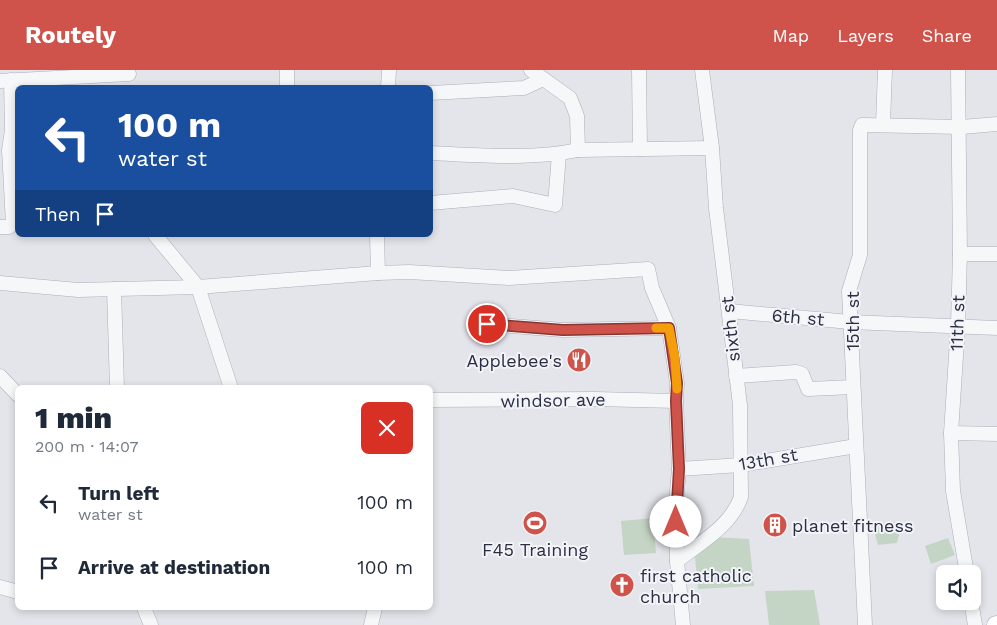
<!DOCTYPE html>
<html lang="en">
<head>
<meta charset="utf-8">
<style>
	:root { --surface:#fff; --page:#f6f6f7; --text:#1f2937; --muted:#747a83; --accent:#cf534a }
	body { margin:0; font-family:"Work Sans",sans-serif; background:var(--page); color:var(--text); height:100vh; display:flex; flex-direction:column; font-size:19px; white-space:nowrap }
	* { box-sizing:border-box; margin:0 }
	p { font-size:16px; color:var(--muted) }
	.icon { flex:none; width:28px; height:28px; fill:none; stroke:currentColor; stroke-width:2; stroke-linecap:round; stroke-linejoin:round }
	.map { position:relative; flex:1; overflow:hidden }
	.sheet { position:absolute; left:15px; top:315px; width:418px; height:225px; display:flex; flex-direction:column; background:var(--surface); border-radius:8px; box-shadow:0 2px 8px #0003 }
	.sheet>* { flex:none }
	.guide { position:absolute; left:15px; top:15px; width:418px; height:152px; border-radius:8px; box-shadow:0 2px 8px #0003; background:#1a4fa0; color:#fff; overflow:hidden }
	.buttons { position:absolute; left:936px; top:495px; display:grid; gap:10px }
	.buttons a { display:grid; place-items:center; width:45px; height:45px; border-radius:8px; background:var(--surface); box-shadow:0 2px 8px #0003; font-size:25px }
	.pin { position:absolute; display:grid; place-items:center; width:42px; height:42px; color:#fff; margin:-21px; border:2px solid #fff; border-radius:50%; box-shadow:0 1px 5px #0007 }
	.me { position:absolute; width:55px; margin:-28px; rotate:0deg; stroke-linejoin:round; filter:drop-shadow(0 0 4px #0008) }
	.turn { display:flex; align-items:center; gap:18px; height:105px; padding:0 20px; font-size:22px }
	.turn .icon { width:65px; height:65px; stroke-width:2.5 }
	.turn b { display:block; font-size:35px; line-height:42px }
	.then { display:flex; align-items:center; height:48px; padding:0 20px; background:#0003; gap:10px; font-size:19px }
	.round { display:grid; place-items:center; flex:none; width:52px; height:52px; border-radius:8px; background:var(--page) }
	.headline { display:flex; align-items:center; justify-content:space-between; height:85px; padding:0 20px }
	h1 { font-size:30px; font-weight:800; line-height:38px }
	ul { padding:0; list-style:none }
	li { display:flex; align-items:center; gap:15px; height:65px; padding:0 20px }
	li div { flex:1 }
	li b { display:block; font-size:19px }
	li em { font-style:normal }
	header { display:flex; align-items:center; gap:30px; box-sizing:border-box; height:70px; padding:0 25px; background:var(--accent); color:#fff }
	header strong { font-size:24px }
	nav { display:flex; gap:28px; margin-inline-start:auto; font-size:18px }
	.map>svg:first-child { display:block }
	.green { fill:#c5d5c5 }
	.lines { fill:none; stroke-linecap:round; stroke-linejoin:round }
	.minor-casing { stroke:#acaeb9; stroke-width:15 }
	.major-casing { stroke:#a3a6b7; stroke-width:19 }
	.minor { stroke:#f6f7f9; stroke-width:14 }
	.major { stroke:#fff; stroke-width:18 }
	.route-casing { stroke:#873630; stroke-width:12 }
	.route { stroke:#cf534a; stroke-width:9 }
	.slow { stroke:#f59e0b; stroke-width:9 }
	.labels { text-anchor:middle; dominant-baseline:central; stroke-width:4; stroke-linejoin:round; paint-order:stroke }
	.street-label { font-size:18px; fill:#2b2f44; stroke:#f3f4f8 }
	.poi-label { font-size:18px; fill:#2b2f44; stroke:#f3f4f8; text-anchor:start }
</style>
</head>
<body>
<header>
<strong>Routely</strong>
<nav><a>Map</a><a>Layers</a><a>Share</a></nav>
</header>
<div class="map">
<svg width="997" height="555" viewBox="0 0 997 555">
	<rect width="100%" height="100%" fill="#e3e5eb"/>
	<!-- green -->
	<g class="green">
		<path d="M 653,448 L 656,483 L 624,485 L 621,451 Z"/>
		<path d="M 902,452 L 897,473 L 878,475 L 872,453 Z"/>
		<path d="M 693,466 L 749,469 L 754,516 L 698,519 Z"/>
		<path d="M 948,468 L 955,485 L 931,494 L 925,476 Z"/>
		<path d="M 814,520 L 820,555 L 769,555 L 765,521 Z"/>
	</g>
	<g class="lines">
		<defs>
			<g id="minor">
				<path d="M 287,0 L 287,18"/>
				<path d="M 531,0 L 570,28 L 577,46 L 578,80"/>
				<path d="M 639,0 L 640,79"/>
				<path d="M 958,0 L 960,184 L 958,255 L 951,363 L 953,421 L 967,504"/>
				<path d="M 0,11 L 129,4"/>
				<path d="M 388,18 L 389,0"/>
				<path d="M 430,23 L 524,18 L 543,9"/>
				<path d="M 883,54 L 885,0"/>
				<path d="M 430,83 C 479,85 530,90 578,80 L 712,78"/>
				<path d="M 430,133 L 513,126 L 555,135 L 559,84"/>
				<path d="M 0,157 L 9,157 L 13,153 L 9,80 L 12,60 L 11,10"/>
				<path d="M 155,165 L 198,217 L 231,318"/>
				<path d="M 377,165 L 378,203"/>
				<path d="M 960,184 L 997,184"/>
				<path d="M 0,213 L 78,220 L 198,217 L 378,203 L 409,202 L 509,208 L 648,199 L 652,218 L 669,258 L 677,313 L 676,331 L 679,399 L 676,433 L 677,491 L 683,555"/>
				<path d="M 114,219 L 117,318"/>
				<path d="M 729,241 L 850,252 L 997,258"/>
				<path d="M 487,254 L 563,260 L 669,258"/>
				<path d="M 0,306 L 18,325"/>
				<path d="M 736,306 L 796,302 L 802,304 L 808,319 L 853,317"/>
				<path d="M 430,330 L 595,329 L 676,331"/>
				<path d="M 951,363 L 997,364"/>
				<path d="M 679,399 L 741,395 L 856,376"/>
				<path d="M 677,491 C 701,472 731,456 741,427 L 740,335 L 716,138 L 712,78 L 702,0"/>
				<path d="M 0,517 L 18,522"/>
				<path d="M 971,531 L 975,555"/>
				<path d="M 144,538 L 151,555"/>
				<path d="M 371,555 L 375,538"/>
				<path d="M 865,555 L 849,221 L 860,185 L 860,60 L 862,55 L 962,57 L 997,54"/>
			</g>
			<path id="major" d="M 996,555 L 997,555"/>
		</defs>
		<!-- minor casing -->
		<use href="#minor" class="minor-casing"/>
		<!-- major casing -->
		<use href="#major" class="major-casing"/>
		<!-- minor -->
		<use href="#minor" class="minor"/>
		<!-- major -->
		<use href="#major" class="major"/>
	</g>
	<g class="lines">
		<defs>
			<path id="route" d="M 487,254 L 563,260 L 669,258 L 677,313 L 676,331 L 679,399 L 676,452"/>
		</defs>
		<!-- route casing -->
		<use href="#route" class="route-casing"/>
		<!-- route -->
		<use href="#route" class="route"/>
		<!-- slow -->
		<path class="slow" d="M 656,258 L 669,258 L 675,288 L 677,319"/>
	</g>
	<!-- icons -->
	<defs>
		<symbol id="restaurant-disc" viewBox="-11 -11 22 22"><circle r="9.5" fill="#cf534a" stroke="#f3f4f8"/><path d="M-5-6h1v4h1v-4h1v4h1v-4h1v5L-1.5 .5V6h-2V.5L-5-1ZM5-6V6H3V1.5H1.5Q1.5-4 5-6Z" fill="#fff"/></symbol>
		<symbol id="stadium-disc" viewBox="-11 -11 22 22"><circle r="9.5" fill="#cf534a" stroke="#f3f4f8"/><path d="M0-5a6.5 5 0 1 0 0 10a6.5 5 0 1 0 0-10ZM-3.5-1.8h7v3.6h-7Z" fill="#fff"/></symbol>
		<symbol id="building-disc" viewBox="-11 -11 22 22"><circle r="9.5" fill="#cf534a" stroke="#f3f4f8"/><path d="M-4-6H4V6H1V3H-1V6H-4ZM-2.5-4.3h1.7v1.8h-1.7ZM.8-4.3h1.7v1.8H.8ZM-2.5-1h1.7V.8h-1.7ZM.8-1h1.7V.8H.8Z" fill="#fff"/></symbol>
		<symbol id="church-disc" viewBox="-11 -11 22 22"><circle r="9.5" fill="#cf534a" stroke="#f3f4f8"/><path d="M-1.2-6h2.4v3.5h3.3v2.4h-3.3V6h-2.4V-.1h-3.3v-2.4h3.3Z" fill="#fff"/></symbol>
	</defs>
	<g fill-rule="evenodd">
		<use href="#restaurant-disc" x="565" y="276" width="28" height="28"/>
		<use href="#stadium-disc" x="521" y="439" width="28" height="28"/>
		<use href="#building-disc" x="761" y="441" width="28" height="28"/>
		<use href="#church-disc" x="608" y="501" width="28" height="28"/>
	</g>
	<g class="labels">
		<!-- street labels -->
		<g class="street-label">
			<text transform="translate(798 247) rotate(5)">6th st</text>
			<text transform="translate(852 251) rotate(-90)">15th st</text>
			<text transform="translate(957 253) rotate(-88)">11th st</text>
			<text transform="translate(730 259) rotate(-96)">sixth st</text>
			<text transform="translate(553 330) rotate(-1)">windsor ave</text>
			<text transform="translate(768 389) rotate(-10)">13th st</text>
		</g>
		<!-- poi labels -->
		<g class="poi-label">
			<text x="562" y="290" text-anchor="end">Applebee's</text>
			<text x="792" y="455">planet fitness</text>
			<text x="535" y="479" text-anchor="middle">F45 Training</text>
			<text x="640" y="505">first catholic<tspan x="640" dy="21">church</tspan></text>
		</g>
	</g>
</svg>
<div class="buttons">
<a><svg class="icon" aria-label="sound" viewBox="0 0 24 24"><path d="M4 9h4l5-4v14l-5-4H4zM17 9q2 3 0 6"/></svg></a>
</div>
<div class="pin" style="left:487px;top:254px;background:#d93025"><svg class="icon" aria-label="arrive" viewBox="0 0 24 24"><path d="M6 21V4h12l-3 4 3 4H6"/></svg></div>
<svg class="me" style="left:676px;top:452px" viewBox="-20 -20 40 40"><circle r="19" fill="#fff"/><path d="M0-13L10 11 0 6-10 11z" fill="#cf534a"/></svg>
<div class="guide">
<div class="turn"><svg class="icon" aria-label="left" viewBox="0 0 24 24"><path d="M17 20v-9H6M10 6l-5 5 5 5"/></svg><div><b>100 m</b>water st</div></div>
<div class="then">Then<svg class="icon" aria-label="arrive" viewBox="0 0 24 24"><path d="M6 21V4h12l-3 4 3 4H6"/></svg></div>
</div>
<section class="sheet">
<div class="headline"><div><h1>1 min</h1><p>200 m · 14:07</p></div><a class="round" style="background:#d93025;color:#fff"><svg class="icon" aria-label="close" viewBox="0 0 24 24"><path d="M6 6l12 12M18 6L6 18"/></svg></a></div>
<ul>
<li><svg class="icon" aria-label="left" viewBox="0 0 24 24"><path d="M17 20v-9H6M10 6l-5 5 5 5"/></svg><div><b>Turn left</b><p>water st</p></div><em>100 m</em></li>
<li><svg class="icon" aria-label="arrive" viewBox="0 0 24 24"><path d="M6 21V4h12l-3 4 3 4H6"/></svg><div><b>Arrive at destination</b></div><em>100 m</em></li>
</ul>
</section>
</div>
</body>
</html>
